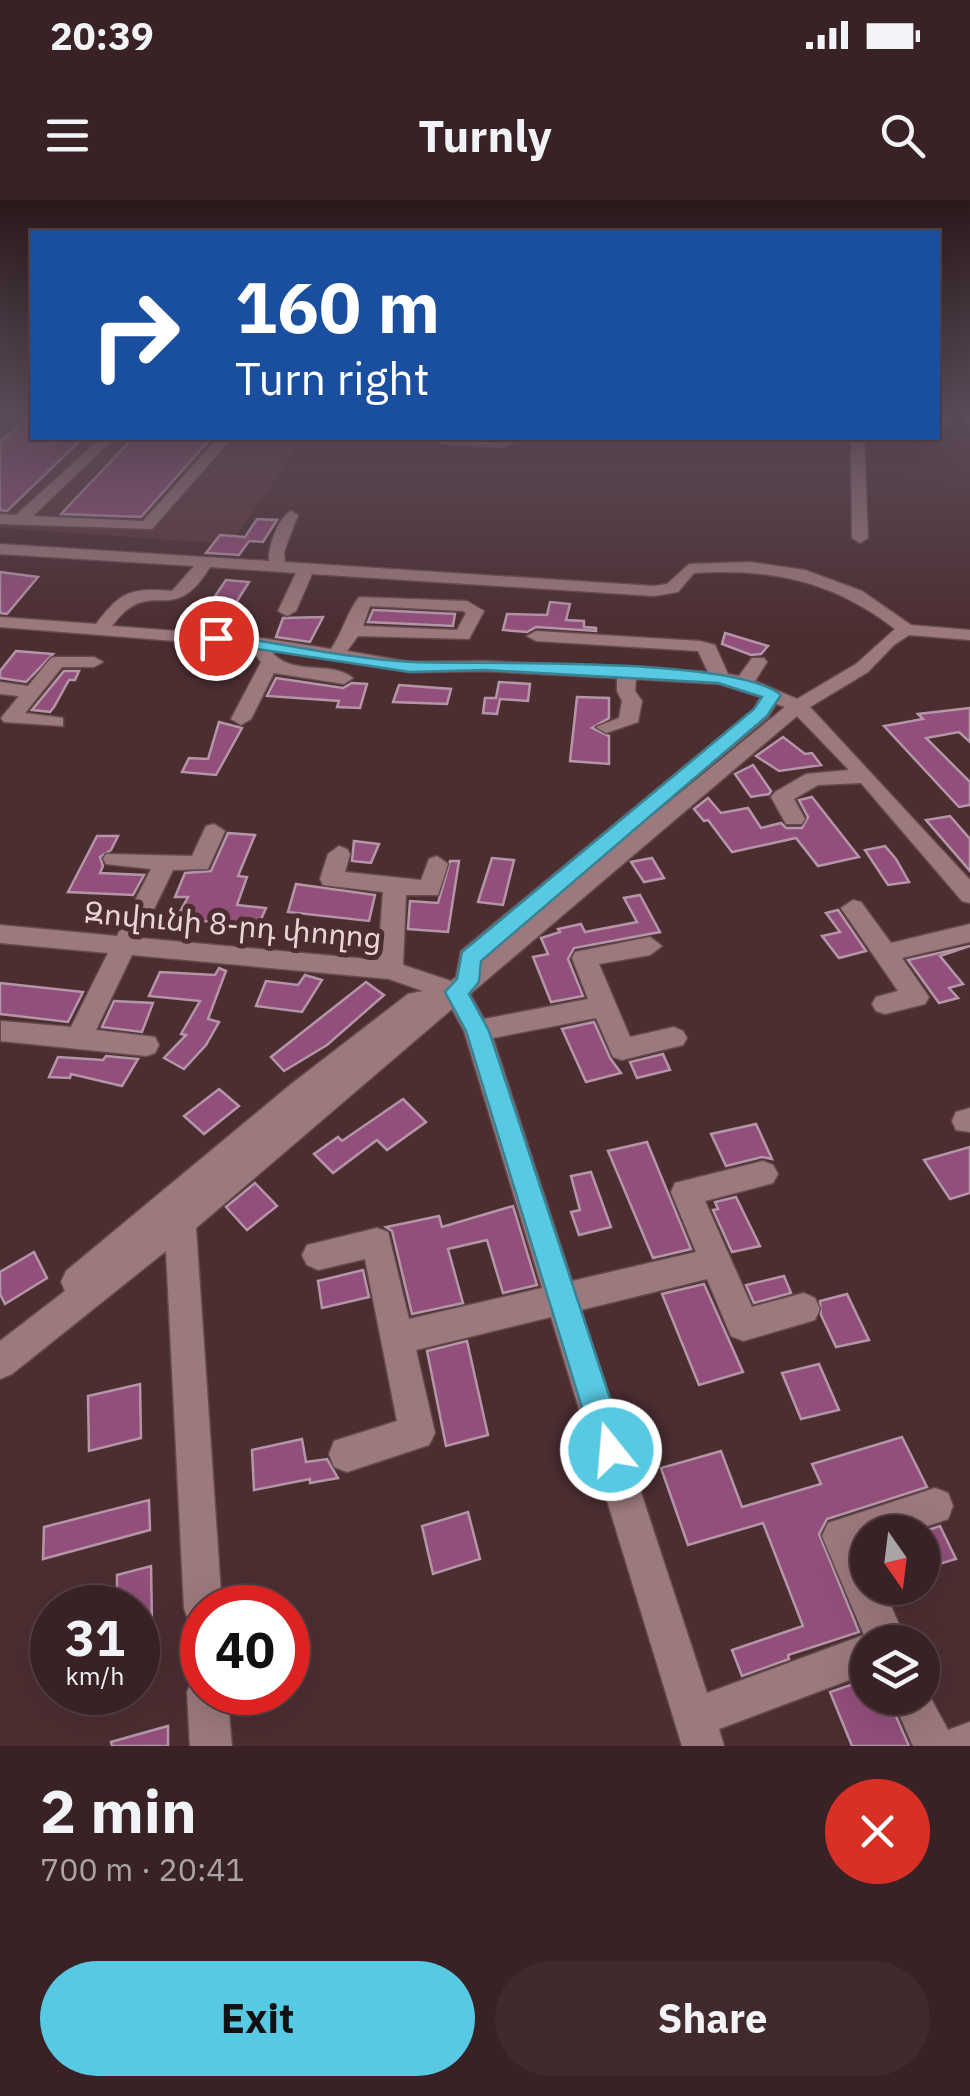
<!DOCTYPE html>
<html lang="en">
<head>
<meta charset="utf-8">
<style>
	:root { --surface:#392225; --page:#402a2d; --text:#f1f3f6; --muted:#aba4a7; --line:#533f42; --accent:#58c9e3 }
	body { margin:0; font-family:"IBM Plex Sans","Noto Sans Armenian",sans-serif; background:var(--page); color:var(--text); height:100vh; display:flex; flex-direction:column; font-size:38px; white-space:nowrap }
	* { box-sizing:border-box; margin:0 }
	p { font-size:32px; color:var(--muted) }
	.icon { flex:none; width:55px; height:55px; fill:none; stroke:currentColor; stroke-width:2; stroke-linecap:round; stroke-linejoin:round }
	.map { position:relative; height:1546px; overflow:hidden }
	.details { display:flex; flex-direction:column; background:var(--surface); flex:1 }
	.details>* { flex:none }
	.top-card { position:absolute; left:30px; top:30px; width:910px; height:210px; border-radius:0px; box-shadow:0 10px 40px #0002,0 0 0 2px var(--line); background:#1a4fa0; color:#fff; overflow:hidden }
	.needle { width:65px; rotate:166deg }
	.fabs { position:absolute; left:850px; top:1315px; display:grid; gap:20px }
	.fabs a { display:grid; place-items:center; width:90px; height:90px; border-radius:50%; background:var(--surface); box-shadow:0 10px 40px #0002,0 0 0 2px var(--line); font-size:50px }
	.speed { position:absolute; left:30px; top:1385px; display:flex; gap:20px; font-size:50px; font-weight:700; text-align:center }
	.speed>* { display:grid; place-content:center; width:130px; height:130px; border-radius:50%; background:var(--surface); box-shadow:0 10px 40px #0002,0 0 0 2px var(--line); line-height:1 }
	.speed small { font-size:25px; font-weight:400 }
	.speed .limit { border:15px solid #d22; background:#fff; color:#111 }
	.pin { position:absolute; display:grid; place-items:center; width:85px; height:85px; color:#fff; margin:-42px; border:5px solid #fff; border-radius:50%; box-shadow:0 2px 10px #0007 }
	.me { position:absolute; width:110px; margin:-55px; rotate:343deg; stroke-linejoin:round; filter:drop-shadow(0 0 8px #0008) }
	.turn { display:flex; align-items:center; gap:35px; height:210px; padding:0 40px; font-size:45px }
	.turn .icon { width:130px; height:130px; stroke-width:2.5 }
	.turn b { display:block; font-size:70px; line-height:85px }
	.round { display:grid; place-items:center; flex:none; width:105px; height:105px; border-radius:52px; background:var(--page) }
	.overview { display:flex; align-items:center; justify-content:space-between; height:170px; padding:0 40px }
	h1 { font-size:60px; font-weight:800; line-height:75px }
	.cta { display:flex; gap:20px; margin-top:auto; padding:20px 40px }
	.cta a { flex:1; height:115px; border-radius:60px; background:var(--accent); color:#111; font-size:40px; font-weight:800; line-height:115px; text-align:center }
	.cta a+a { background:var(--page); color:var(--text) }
	.status { display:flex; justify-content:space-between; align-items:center; height:70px; padding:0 50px; background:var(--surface); direction:ltr }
	.status svg { height:28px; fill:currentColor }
	header { display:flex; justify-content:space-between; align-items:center; height:130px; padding:0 40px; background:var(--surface); font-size:45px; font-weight:800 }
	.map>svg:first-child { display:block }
	.built { fill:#5c383b }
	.building { fill:#924f7b; stroke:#b496a8; stroke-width:2.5 }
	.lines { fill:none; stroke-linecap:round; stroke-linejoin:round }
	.minor-casing { stroke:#654b4e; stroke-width:3 }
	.minor { fill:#9c797c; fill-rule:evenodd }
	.route { fill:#58c9e3; stroke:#398394; stroke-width:2.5 }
	.labels { text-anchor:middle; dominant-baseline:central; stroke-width:10; stroke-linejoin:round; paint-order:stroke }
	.street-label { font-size:30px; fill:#e9d5d7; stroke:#4c2e31 }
</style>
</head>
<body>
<div class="status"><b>20:39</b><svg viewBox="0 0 49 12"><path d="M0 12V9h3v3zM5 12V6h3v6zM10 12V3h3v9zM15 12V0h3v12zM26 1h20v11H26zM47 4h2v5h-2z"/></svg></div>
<header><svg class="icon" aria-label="menu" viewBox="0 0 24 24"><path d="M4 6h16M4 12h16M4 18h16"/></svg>Turnly<svg class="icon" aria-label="search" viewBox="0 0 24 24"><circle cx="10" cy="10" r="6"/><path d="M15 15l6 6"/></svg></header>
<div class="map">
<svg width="970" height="1546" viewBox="0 0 970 1546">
	<rect width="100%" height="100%" fill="#4c2e31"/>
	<!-- built -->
	<path class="built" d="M 0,212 L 32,212 L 32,238 L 303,238 L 231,344 L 0,328 Z"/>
	<!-- building -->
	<g class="building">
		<path d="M 32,214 L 32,238 L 83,238 L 7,311 L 0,310 L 0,242 Z"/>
		<path d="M 133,238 L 211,238 L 141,317 L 61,314 Z"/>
		<path d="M 257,319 L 277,320 L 263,342 L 249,341 L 239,355 L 206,353 L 220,335 L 245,337 Z"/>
		<path d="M 0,372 L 38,377 L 7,414 L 0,413 Z"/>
		<path d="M 226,380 L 249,382 L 229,414 L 204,412 Z"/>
		<path d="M 550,402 L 570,404 L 566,420 L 584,421 L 584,427 L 596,428 L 596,431 L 536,427 L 527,432 L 503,430 L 507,414 L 547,415 Z"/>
		<path d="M 373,410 L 374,410 L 455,414 L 453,426 L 368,422 Z"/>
		<path d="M 323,417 L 310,442 L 276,437 L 283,418 Z"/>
		<path d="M 725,433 L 768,446 L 761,454 L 751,455 L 722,444 Z"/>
		<path d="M 16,451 L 53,454 L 26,482 L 0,478 L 0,471 Z"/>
		<path d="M 64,471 L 79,471 L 75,480 L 69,480 L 54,507 L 50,512 L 32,510 Z"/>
		<path d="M 276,478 L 343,488 L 352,483 L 367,484 L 360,508 L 337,507 L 339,501 L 267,496 Z"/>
		<path d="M 499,482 L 530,484 L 528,501 L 500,499 L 497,514 L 483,513 L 485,498 L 496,498 Z"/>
		<path d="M 399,485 L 451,489 L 447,504 L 393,502 Z"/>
		<path d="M 577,497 L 609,498 L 609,518 L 592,528 L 609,536 L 609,564 L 570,561 Z"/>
		<path d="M 970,508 L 970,542 L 959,532 L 926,538 L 970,582 L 970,605 L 959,607 L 884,526 L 923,519 L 918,514 Z"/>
		<path d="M 219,522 L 242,528 L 216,575 L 182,572 L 189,558 L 208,559 Z"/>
		<path d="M 783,537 L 805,554 L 812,553 L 821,565 L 779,571 L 756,556 Z"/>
		<path d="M 753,565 L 771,591 L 769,594 L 751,597 L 735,574 Z"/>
		<path d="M 812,597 L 859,657 L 818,666 L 796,638 L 732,652 L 708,620 L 704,621 L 694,609 L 708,598 L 721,613 L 748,608 L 761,628 L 781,623 L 786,628 L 802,628 L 808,617 L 799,600 Z"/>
		<path d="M 950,616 L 970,639 L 970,671 L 926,620 Z"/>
		<path d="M 228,633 L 255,635 L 238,676 L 247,677 L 237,705 L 266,708 L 258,726 L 204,721 L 198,732 L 171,728 L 188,697 L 175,697 L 185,673 L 211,671 Z"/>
		<path d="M 97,636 L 118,636 L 111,650 L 100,657 L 103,666 L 100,673 L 144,675 L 133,695 L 68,692 Z"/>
		<path d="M 354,641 L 379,644 L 371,663 L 352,661 Z"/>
		<path d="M 885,646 L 896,659 L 909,682 L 888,685 L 865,650 Z"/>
		<path d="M 492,658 L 514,660 L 503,705 L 478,702 Z"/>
		<path d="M 652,658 L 664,678 L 644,682 L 631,662 Z"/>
		<path d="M 450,661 L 459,661 L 448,732 L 408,729 L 410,701 L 438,703 Z"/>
		<path d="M 296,684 L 375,695 L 369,721 L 288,712 Z"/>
		<path d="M 640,695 L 660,732 L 574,748 L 568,759 L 583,796 L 551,802 L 533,757 L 548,754 L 541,738 L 560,732 L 558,729 L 581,724 L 585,732 L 637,722 L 624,698 Z"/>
		<path d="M 838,710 L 866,751 L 839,758 L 822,736 L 840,732 L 826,713 Z"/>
		<path d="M 970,746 L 940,756 L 963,784 L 949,788 L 958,798 L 939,803 L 908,760 Z"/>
		<path d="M 219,768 L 226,771 L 208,819 L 219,822 L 206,845 L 184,869 L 164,858 L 186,835 L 181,834 L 200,801 L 149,796 L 160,772 L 215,775 Z"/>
		<path d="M 305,775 L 322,780 L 302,812 L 256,806 L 266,781 L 298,785 Z"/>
		<path d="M 366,782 L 384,795 L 327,845 L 284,871 L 271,857 Z"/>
		<path d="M 0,783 L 83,792 L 68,822 L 0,814 Z"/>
		<path d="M 114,801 L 153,803 L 142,832 L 102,827 Z"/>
		<path d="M 594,822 L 610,858 L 621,873 L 586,882 L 562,829 Z"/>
		<path d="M 663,854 L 670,870 L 637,878 L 630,862 Z"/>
		<path d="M 106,856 L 138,859 L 122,886 L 71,874 L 70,878 L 49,877 L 58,857 L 103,860 Z"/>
		<path d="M 219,889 L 239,906 L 204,934 L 184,916 Z"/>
		<path d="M 403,899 L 426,922 L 387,950 L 377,940 L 333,973 L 314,954 L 338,937 L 342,941 Z"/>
		<path d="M 756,924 L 772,959 L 762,957 L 726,966 L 711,934 Z"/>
		<path d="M 647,942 L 691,1049 L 653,1058 L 608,951 Z"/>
		<path d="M 970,947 L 970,993 L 950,999 L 924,960 Z"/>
		<path d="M 591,972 L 611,1027 L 579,1035 L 571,1012 L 580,1010 L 571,976 Z"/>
		<path d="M 255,983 L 277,1006 L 247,1030 L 226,1007 Z"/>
		<path d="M 736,997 L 760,1046 L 732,1052 L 713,1010 L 718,1009 L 715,1002 Z"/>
		<path d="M 513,1006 L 537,1085 L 503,1093 L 487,1040 L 448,1049 L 463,1103 L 412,1114 L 392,1031 L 386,1027 L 439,1016 L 442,1027 Z"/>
		<path d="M 34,1052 L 47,1078 L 5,1104 L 0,1094 L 0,1072 Z"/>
		<path d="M 363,1070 L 369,1097 L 322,1108 L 318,1081 Z"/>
		<path d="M 784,1076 L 791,1093 L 754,1103 L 746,1085 Z"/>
		<path d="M 704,1084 L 743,1172 L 699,1185 L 662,1094 Z"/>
		<path d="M 847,1094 L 869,1140 L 836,1147 L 821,1115 L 820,1101 Z"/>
		<path d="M 467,1141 L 488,1235 L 446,1246 L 427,1151 Z"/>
		<path d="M 819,1164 L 839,1210 L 801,1219 L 782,1173 Z"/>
		<path d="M 140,1184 L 141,1238 L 89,1251 L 88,1196 Z"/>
		<path d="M 902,1237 L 927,1287 L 827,1319 L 819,1334 L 859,1432 L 788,1455 L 789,1459 L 742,1476 L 732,1450 L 803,1426 L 763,1323 L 688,1345 L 661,1268 L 721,1251 L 742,1307 L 821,1284 L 812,1264 Z"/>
		<path d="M 302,1239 L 306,1262 L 327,1259 L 338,1278 L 310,1283 L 310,1279 L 254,1290 L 252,1250 Z"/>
		<path d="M 149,1300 L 150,1330 L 43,1359 L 44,1327 Z"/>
		<path d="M 468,1312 L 480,1359 L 433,1374 L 422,1326 Z"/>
		<path d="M 940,1326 L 956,1359 L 922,1369 L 922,1332 Z"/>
		<path d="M 151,1366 L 153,1477 L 138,1481 L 138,1408 L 117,1408 L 117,1375 Z"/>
		<path d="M 868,1479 L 868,1498 L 888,1498 L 909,1546 L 852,1546 L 830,1492 Z"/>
		<path d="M 168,1526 L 168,1546 L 112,1546 L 111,1542 Z"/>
	</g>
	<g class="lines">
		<defs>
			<g id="minor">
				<path d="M 940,212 L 952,212 L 952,226 L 938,228 Z"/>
				<path d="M 958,212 L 970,212 L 970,224 L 965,223 Z"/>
				<path d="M 101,238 L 115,238 L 33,316 L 143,321 L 218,238 L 232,238 L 152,329 L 0,324 L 0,314 L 16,315 Z"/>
				<path d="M 439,238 L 525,238 L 501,248 L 444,244 L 439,243 Z"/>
				<path d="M 851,238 L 864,238 L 868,338 L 860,343 L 852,338 Z"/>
				<path d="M 291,311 L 298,315 L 284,352 L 285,362 L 654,386 L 667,384 L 689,364 L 750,362 L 805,370 L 862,391 L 911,425 L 970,430 L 970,440 L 909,435 L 894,445 L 868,472 L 810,507 L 970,680 L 970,703 L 962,701 L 861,583 L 818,585 L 794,599 L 805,619 L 802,624 L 786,624 L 771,597 L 775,592 L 806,574 L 849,570 L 797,516 L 470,794 L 484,819 L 588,799 L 572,758 L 575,752 L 650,737 L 662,746 L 650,755 L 599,764 L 630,837 L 674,827 L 683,831 L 687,838 L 683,845 L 622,860 L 613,857 L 596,818 L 493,838 L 572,1081 L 696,1052 L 671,992 L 675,983 L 763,961 L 773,965 L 778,974 L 773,983 L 705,1001 L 752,1107 L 804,1093 L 815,1098 L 820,1109 L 815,1120 L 743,1141 L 731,1136 L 707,1079 L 581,1110 L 707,1493 L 864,1435 L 822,1336 L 828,1323 L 935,1288 L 948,1293 L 953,1306 L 948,1319 L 910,1332 L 868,1332 L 868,1388 L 883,1388 L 907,1442 L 868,1442 L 868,1473 L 719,1529 L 724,1546 L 682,1546 L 551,1117 L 416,1150 L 435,1233 L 429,1245 L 347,1272 L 334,1267 L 329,1254 L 334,1241 L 397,1221 L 365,1059 L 318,1070 L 307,1065 L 302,1055 L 307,1045 L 377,1028 L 388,1032 L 409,1119 L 542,1088 L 464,831 L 452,809 L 196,1028 L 222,1408 L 202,1408 L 202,1427 L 189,1422 L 184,1408 L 166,1051 L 12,1174 L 0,1179 L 0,1141 L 65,1091 L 61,1082 L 66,1071 L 290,885 L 408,794 L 423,791 L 389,779 L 132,755 L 96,830 L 155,837 L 159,845 L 155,853 L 146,856 L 1,841 L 1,821 L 71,827 L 108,753 L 0,743 L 0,725 L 117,736 L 151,669 L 106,664 L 103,659 L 106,654 L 192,656 L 206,626 L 214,624 L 225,631 L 208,669 L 173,670 L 140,738 L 378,760 L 383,692 L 323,685 L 320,679 L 328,654 L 339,646 L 347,649 L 350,654 L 345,672 L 421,680 L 429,659 L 437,656 L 448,664 L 438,695 L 406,695 L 403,765 L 451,781 L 456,777 L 461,751 L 754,509 L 761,497 L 720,484 L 636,479 L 635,491 L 642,501 L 638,522 L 606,533 L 596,527 L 619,518 L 622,501 L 617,491 L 617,478 L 485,471 L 410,472 L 270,450 C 291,478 329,459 353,478 L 344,484 L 274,473 L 251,519 L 241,525 L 231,519 L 261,462 L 250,447 L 0,427 L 0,417 L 96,424 C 121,391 131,388 172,391 L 194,366 L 0,354 L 0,344 L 269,361 C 268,346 278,318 291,311 ZM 210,367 L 296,373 L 278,411 L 287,416 L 296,411 L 312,374 L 654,396 L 678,392 L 694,373 C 771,368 833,381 895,429 L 856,464 L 797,499 L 755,481 L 767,462 L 764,458 L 752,458 L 739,476 L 728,474 L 715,445 L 700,441 L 536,431 L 527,436 L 536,441 L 698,451 L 708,472 L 485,461 L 410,462 L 347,451 L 358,436 L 469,439 L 484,411 L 467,401 L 359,397 C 346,414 343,432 331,449 L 255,437 L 112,426 C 152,372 171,431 210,367 ZM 370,406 L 463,411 L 466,413 L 457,430 L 363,426 ZM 776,504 L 785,507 L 641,625 L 768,517 Z"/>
				<path d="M 57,457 L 94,457 L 103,462 L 94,467 L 62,467 L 25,513 L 63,518 L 63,526 L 4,522 L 1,518 L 19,496 L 0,494 L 0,482 L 28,486 L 51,458 Z"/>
				<path d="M 853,700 L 861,702 L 891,743 L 970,724 L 970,742 L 902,758 L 929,797 L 925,804 L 885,814 L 876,811 L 872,804 L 876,797 L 898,791 L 841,708 Z"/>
				<path d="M 970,908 L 970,932 L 956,930 L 952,921 L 956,912 Z"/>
				<path d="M 202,1473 L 202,1492 L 227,1492 L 232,1546 L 190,1546 L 187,1492 L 193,1478 Z"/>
				<path d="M 922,1482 L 948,1530 L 970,1522 L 970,1546 L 913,1546 L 892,1498 L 922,1498 Z"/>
			</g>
		</defs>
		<!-- minor casing -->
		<use href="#minor" class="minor-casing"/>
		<!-- minor -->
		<use href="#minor" class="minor"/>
	</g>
	<!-- sky -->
	<linearGradient id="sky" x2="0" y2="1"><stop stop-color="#2a191b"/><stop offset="0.5" stop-color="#5b4c5a"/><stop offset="1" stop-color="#5b4c5a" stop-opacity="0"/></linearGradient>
	<rect width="970" height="428" fill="url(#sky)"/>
	<!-- route -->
	<path class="route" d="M 216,434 C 281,443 348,459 413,462 C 483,465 734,456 781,495 L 767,516 L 481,761 L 479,782 L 469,794 L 489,831 L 627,1250 L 623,1262 L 611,1267 L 600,1262 L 595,1250 L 466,831 L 445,792 L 457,779 L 462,752 L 754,509 L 762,497 L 718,483 L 485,470 L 410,472 L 211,442 L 211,435 Z"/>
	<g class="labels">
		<!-- street labels -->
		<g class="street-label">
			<text transform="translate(233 724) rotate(5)">Զովունի 8-րդ փողոց</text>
		</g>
	</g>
</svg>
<div class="fabs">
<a><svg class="needle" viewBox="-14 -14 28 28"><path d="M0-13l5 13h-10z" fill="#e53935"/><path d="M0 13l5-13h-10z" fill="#aba4a7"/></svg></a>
<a><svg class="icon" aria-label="layers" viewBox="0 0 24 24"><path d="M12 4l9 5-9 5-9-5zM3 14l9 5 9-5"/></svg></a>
</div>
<div class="speed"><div>31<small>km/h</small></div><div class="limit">40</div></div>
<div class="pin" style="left:216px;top:438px;background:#d93025"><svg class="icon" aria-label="arrive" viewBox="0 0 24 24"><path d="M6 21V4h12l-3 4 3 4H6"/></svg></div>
<svg class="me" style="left:611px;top:1250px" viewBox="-20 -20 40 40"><circle r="17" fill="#58c9e3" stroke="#fff" stroke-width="3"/><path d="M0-11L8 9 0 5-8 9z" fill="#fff"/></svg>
<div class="top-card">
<div class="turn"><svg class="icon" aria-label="right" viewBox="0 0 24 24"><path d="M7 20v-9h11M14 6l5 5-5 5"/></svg><div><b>160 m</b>Turn right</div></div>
</div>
</div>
<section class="details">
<div class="overview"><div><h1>2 min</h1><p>700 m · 20:41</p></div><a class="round" style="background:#d93025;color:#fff"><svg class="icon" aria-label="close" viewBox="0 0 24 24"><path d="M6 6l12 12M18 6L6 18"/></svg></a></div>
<div class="cta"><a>Exit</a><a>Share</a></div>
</section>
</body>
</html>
